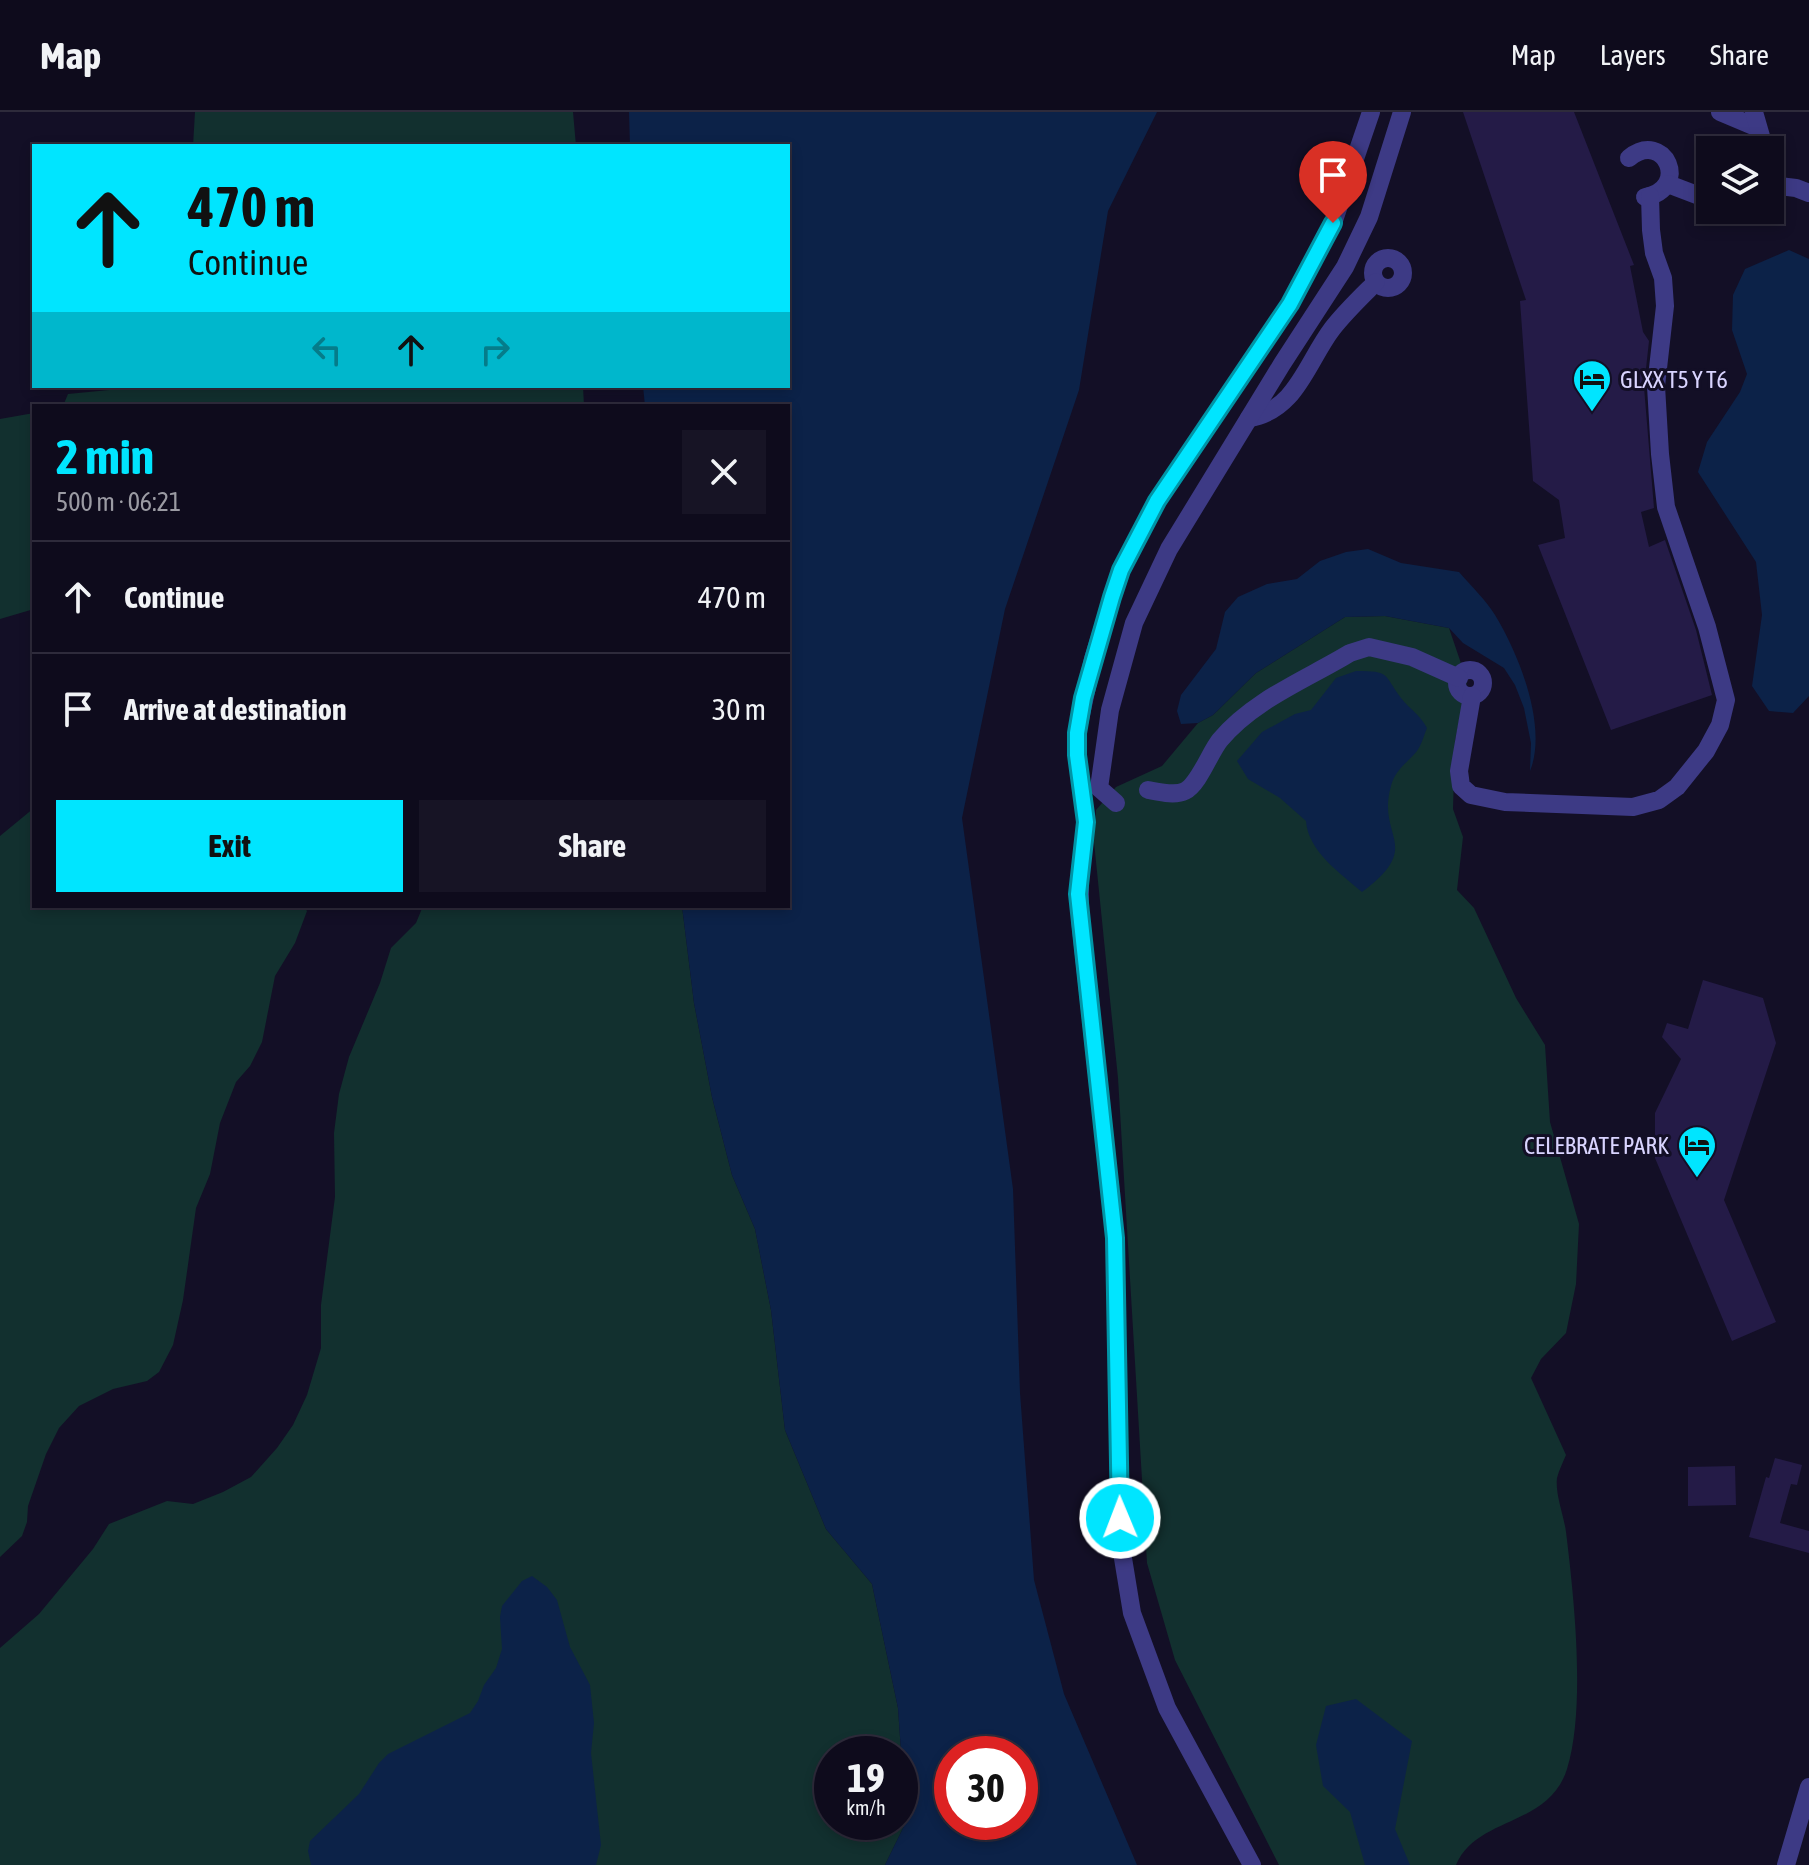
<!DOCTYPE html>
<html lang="en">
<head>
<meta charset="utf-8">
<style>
	:root { --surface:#0e0b1c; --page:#171425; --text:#f1f3f6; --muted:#9b9ba3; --line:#2e2b3b; --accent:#00e5ff }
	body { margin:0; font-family:"Asap Condensed",sans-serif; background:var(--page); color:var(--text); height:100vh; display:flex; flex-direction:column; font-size:30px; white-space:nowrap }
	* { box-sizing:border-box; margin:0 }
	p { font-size:26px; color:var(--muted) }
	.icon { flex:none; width:44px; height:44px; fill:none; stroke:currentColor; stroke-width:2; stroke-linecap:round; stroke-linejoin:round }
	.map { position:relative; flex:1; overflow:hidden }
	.panel { position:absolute; left:32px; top:292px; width:758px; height:504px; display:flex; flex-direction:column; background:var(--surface); border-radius:0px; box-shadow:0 4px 12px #0003,0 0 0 2px var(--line) }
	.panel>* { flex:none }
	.hud { position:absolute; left:32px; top:32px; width:758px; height:244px; border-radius:0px; box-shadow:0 4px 12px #0003,0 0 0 2px var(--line); background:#00e5ff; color:#111; overflow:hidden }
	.controls { position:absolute; left:1696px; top:24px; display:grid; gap:16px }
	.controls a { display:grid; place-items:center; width:88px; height:88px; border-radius:0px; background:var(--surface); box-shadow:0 4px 12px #0003,0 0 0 2px var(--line); font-size:40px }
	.speed { position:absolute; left:814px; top:1624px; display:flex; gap:16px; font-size:40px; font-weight:700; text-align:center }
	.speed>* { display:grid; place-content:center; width:104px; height:104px; border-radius:50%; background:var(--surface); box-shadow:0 4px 12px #0003,0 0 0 2px var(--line); line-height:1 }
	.speed small { font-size:20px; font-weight:400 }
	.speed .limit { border:12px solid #d22; background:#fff; color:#111 }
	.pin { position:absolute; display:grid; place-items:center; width:68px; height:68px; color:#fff; margin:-82px -34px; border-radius:50% 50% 50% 0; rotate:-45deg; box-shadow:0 0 8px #0007 }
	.pin .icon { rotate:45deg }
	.me { position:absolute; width:88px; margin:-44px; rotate:359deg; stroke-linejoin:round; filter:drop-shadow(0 0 6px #0008) }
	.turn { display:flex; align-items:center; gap:28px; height:168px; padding:0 24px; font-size:36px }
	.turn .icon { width:104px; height:104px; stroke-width:2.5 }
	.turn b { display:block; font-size:56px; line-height:68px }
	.lanes { display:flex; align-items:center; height:76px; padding:0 24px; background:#0003; justify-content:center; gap:40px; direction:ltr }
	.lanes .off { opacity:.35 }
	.round { display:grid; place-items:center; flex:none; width:84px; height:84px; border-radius:0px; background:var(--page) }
	.summary { display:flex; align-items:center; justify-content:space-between; height:136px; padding:0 24px }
	h1 { font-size:48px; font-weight:700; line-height:60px; color:var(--accent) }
	.button { display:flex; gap:16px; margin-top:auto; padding:16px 24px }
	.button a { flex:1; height:92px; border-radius:0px; background:var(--accent); color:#111; font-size:32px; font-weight:700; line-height:92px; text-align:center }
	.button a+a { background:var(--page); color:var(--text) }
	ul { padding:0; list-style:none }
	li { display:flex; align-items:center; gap:24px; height:112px; padding:0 24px; border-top:2px solid var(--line) }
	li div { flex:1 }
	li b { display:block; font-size:30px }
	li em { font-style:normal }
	header { display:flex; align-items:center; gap:48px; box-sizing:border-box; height:112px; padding:0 40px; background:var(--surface); border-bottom:2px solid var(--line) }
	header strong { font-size:38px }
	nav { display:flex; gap:44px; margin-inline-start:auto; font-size:28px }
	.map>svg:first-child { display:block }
	.green { fill:#12302f; fill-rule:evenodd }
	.water { fill:#0c2248; fill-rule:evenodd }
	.building { fill:#241b47 }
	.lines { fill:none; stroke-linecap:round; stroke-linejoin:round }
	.minor { stroke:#3d3a85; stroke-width:18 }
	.route-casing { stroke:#0095a6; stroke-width:20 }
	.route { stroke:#00e5ff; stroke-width:14 }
	.labels { text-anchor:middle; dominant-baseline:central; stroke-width:6; stroke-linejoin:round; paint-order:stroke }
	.poi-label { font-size:24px; fill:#d9d4ff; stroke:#130f26; text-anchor:start }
</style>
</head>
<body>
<header>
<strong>Map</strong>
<nav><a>Map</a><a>Layers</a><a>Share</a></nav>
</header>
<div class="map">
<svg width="1809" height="1753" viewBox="0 0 1809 1753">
	<rect width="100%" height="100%" fill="#130f26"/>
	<!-- green -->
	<g class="green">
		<path d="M 195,0 L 573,0 L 576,34 L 193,34 Z"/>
		<path d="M 150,274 L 583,274 L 584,294 L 63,294 L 68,282 Z"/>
		<path d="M 34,301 L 34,497 L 0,507 L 0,307 Z"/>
		<path d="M 1385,504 L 1449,516 L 1467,569 L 1455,629 L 1453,697 L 1463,725 L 1457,778 L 1474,796 L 1516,886 L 1545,933 L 1550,1010 L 1579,1112 L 1576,1172 L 1566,1221 L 1541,1247 L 1531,1266 L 1566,1343 C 1563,1350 1559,1358 1557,1366 C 1555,1382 1564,1404 1566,1420 C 1574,1485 1586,1596 1567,1657 C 1549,1715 1477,1704 1456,1753 L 1279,1753 L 1175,1548 L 1147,1451 L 1118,966 L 1094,730 L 1096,698 L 1116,675 L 1162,654 L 1198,611 L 1213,603 L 1256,561 L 1345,505 Z"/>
		<path d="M 34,696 L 34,794 L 303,794 L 307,799 L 295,831 L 275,864 L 262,930 L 250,954 L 236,970 L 220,1011 L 210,1062 L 196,1096 L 183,1188 L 173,1233 L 159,1260 L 147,1269 L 113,1277 L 79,1294 L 59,1316 L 46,1342 L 28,1394 L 27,1410 L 22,1424 L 0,1445 L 0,724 Z"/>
		<path d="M 423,794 L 682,794 L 694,891 L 712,985 L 732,1063 L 755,1117 L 771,1198 L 785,1318 L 826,1417 L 872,1472 L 898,1596 L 906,1710 L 885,1753 L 0,1753 L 0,1536 L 39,1502 L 93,1437 L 109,1412 L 167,1389 L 193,1392 L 223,1380 L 251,1365 L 277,1336 L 293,1313 L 307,1283 L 321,1236 L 321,1193 L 335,1085 L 334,1021 L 339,982 L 349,945 L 380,871 L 391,836 L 416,811 ZM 832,1642 L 900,1642 L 900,1710 L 832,1710 Z"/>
	</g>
	<!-- water -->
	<g class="water">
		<path d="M 629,0 L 1157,0 L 1108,99 L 1079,278 L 1005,497 L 962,706 L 1013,1077 L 1020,1281 L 1034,1468 L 1064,1582 L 1137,1753 L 885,1753 L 906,1710 L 898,1596 L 872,1472 L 826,1417 L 785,1318 L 771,1198 L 755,1117 L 732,1063 L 712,985 L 694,891 L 682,794 L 788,794 L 788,294 L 645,294 L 643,274 L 788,274 L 788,34 L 630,34 ZM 952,1642 L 1020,1642 L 1020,1710 L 952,1710 Z"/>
		<path d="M 1789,138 L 1809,147 L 1809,584 L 1793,601 L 1769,599 L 1752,574 L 1762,503 L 1756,450 L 1698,360 L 1707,330 L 1740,280 L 1747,262 L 1732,218 L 1733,183 L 1745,157 Z"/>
		<path d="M 1368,437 L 1401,451 L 1459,460 C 1471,474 1486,488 1495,503 C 1519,542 1548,615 1530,659 L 1531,631 L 1524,596 L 1515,573 L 1504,556 L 1463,531 L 1449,516 L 1385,504 L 1345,505 L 1256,561 L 1213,603 L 1198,611 L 1181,612 L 1177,599 L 1181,583 L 1216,537 L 1225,500 L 1238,485 L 1267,472 L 1297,467 L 1320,449 L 1346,440 Z"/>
		<path d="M 1356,559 C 1391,559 1383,562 1401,586 C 1410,598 1418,600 1427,616 C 1424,623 1422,632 1417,639 C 1407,651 1395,658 1391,674 C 1376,726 1425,733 1362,780 C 1340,761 1308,739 1306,709 L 1280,686 L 1248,667 L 1237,649 L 1262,620 L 1295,602 L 1311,598 L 1336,566 Z"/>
		<path d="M 532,1464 L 547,1475 L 557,1488 L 570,1535 L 590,1573 L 594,1611 L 591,1641 L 601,1733 L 596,1753 L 311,1753 L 308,1739 L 310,1729 L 359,1682 L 379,1651 L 388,1642 L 470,1601 L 478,1589 L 484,1573 L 496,1556 L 502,1537 L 500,1505 L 502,1494 L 522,1469 Z"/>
		<path d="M 1356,1587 L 1412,1629 L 1395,1717 L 1410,1753 L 1365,1753 L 1350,1700 L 1323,1674 L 1316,1633 L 1326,1594 Z"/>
	</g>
	<!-- building -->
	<g class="building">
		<path d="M 1463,0 L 1574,0 L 1634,153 L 1630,154 L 1643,220 L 1649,229 L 1644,275 L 1654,396 L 1641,400 L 1649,435 L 1665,428 L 1696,518 L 1712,583 L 1611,618 L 1538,433 L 1565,426 L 1559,388 L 1533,369 L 1520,189 L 1526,188 Z"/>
		<path d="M 1703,868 L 1763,886 L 1776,931 L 1724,1088 L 1776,1210 L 1732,1229 L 1655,1046 L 1655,1001 L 1681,947 L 1662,925 L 1667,911 L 1688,917 Z"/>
		<path d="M 1775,1346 L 1802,1353 L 1797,1373 L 1791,1372 L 1780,1411 L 1809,1419 L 1809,1441 L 1749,1425 L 1766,1365 L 1769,1366 Z"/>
		<path d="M 1735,1354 L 1736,1393 L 1688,1394 L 1688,1355 Z"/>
	</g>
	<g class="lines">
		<!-- minor -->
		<g class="minor">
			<path d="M 1720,0 L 1758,16"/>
			<path d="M 1754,0 L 1765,38"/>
			<path d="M 1629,46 C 1665,17 1691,77 1645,85"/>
			<path d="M 1668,72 L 1710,88"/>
			<path d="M 1770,73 L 1796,76 L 1809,81"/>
			<circle cx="1388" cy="161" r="15"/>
			<path d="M 1249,306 C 1296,299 1307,250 1332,217 C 1345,200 1361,185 1376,170"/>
			<circle cx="1470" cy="571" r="13"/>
			<path d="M 1472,584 L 1459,659 L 1461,674 L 1471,683 L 1505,690 L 1633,695 L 1659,688 L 1677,675 L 1706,639 L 1720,613 L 1726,588 L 1707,515 L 1666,395 L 1660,342 L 1656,274 L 1665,194 L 1663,166 L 1654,141 L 1651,118 L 1650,84"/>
			<path d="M 1148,678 C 1159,680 1175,684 1185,679 C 1199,672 1210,640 1220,628 C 1253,588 1307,567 1350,541 L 1369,535 L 1412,545 L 1459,566"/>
			<path d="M 1116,691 L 1099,676 L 1110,598 L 1134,511 L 1169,437 L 1282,252 L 1345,155 L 1369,105 L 1402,0"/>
			<path d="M 1252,1753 L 1167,1596 L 1132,1501 L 1120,1428 L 1115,1126 L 1080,807 L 1080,760 L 1086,710 L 1077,643 L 1077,621 L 1093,547 L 1121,458 L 1157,389 L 1290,192 L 1333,111 L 1371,0"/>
			<path d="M 1786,1753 L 1809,1675"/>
		</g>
	</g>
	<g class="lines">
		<defs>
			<path id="route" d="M 1120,1406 L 1115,1126 L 1078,782 L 1086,710 L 1077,643 L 1077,621 L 1083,586 L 1112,485 L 1121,458 L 1157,389 L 1290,192 L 1333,111"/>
		</defs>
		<!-- route casing -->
		<use href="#route" class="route-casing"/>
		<!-- route -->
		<use href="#route" class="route"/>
	</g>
	<!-- icons -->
	<defs>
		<symbol id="hotel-pin" viewBox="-11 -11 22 30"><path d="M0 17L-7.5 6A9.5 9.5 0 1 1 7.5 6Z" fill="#00e5ff" stroke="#130f26"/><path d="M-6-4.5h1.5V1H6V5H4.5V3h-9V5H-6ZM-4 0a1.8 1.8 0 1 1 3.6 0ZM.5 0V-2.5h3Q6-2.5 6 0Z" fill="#111"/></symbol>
	</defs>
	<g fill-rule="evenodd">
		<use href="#hotel-pin" x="1570" y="245" width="44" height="60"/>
		<use href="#hotel-pin" x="1675" y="1011" width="44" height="60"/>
	</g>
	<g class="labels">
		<!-- poi labels -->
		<g class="poi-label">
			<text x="1620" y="267">GLXX T5 Y T6</text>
			<text x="1669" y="1033" text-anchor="end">CELEBRATE PARK</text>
		</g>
	</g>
</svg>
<div class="controls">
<a><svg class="icon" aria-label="layers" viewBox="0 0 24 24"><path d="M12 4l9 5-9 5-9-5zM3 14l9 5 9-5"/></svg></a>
</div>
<div class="speed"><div>19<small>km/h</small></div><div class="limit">30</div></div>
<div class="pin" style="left:1333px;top:111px;background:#d93025"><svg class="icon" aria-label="arrive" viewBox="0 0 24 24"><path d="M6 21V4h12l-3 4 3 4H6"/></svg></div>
<svg class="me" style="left:1120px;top:1406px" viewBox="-20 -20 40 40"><circle r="17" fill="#00e5ff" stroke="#fff" stroke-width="3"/><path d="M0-11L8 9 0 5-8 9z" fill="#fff"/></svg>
<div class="hud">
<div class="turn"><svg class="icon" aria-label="ahead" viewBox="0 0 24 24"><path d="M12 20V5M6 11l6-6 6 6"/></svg><div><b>470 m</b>Continue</div></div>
<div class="lanes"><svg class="icon off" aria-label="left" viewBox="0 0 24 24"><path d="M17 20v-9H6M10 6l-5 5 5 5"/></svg><svg class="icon" aria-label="ahead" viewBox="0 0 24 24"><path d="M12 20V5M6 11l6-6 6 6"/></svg><svg class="icon off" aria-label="right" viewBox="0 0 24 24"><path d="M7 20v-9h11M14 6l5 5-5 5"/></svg></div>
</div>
<section class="panel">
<div class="summary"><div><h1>2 min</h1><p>500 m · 06:21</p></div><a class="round"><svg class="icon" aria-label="close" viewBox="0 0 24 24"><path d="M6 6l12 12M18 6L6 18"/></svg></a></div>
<ul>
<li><svg class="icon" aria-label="ahead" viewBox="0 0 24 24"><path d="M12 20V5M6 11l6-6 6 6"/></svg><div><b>Continue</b></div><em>470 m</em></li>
<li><svg class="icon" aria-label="arrive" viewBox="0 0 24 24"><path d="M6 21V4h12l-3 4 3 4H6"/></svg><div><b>Arrive at destination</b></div><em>30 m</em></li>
</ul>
<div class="button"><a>Exit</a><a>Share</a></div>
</section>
</div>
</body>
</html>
